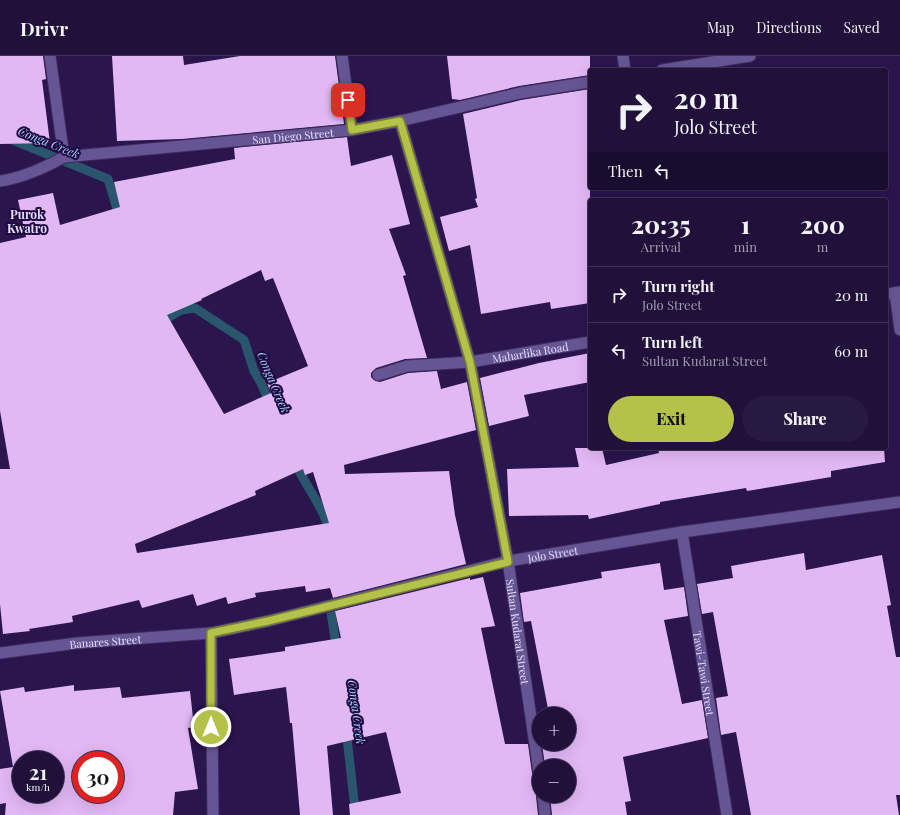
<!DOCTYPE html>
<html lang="en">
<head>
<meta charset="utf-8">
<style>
	:root { --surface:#20103a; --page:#281942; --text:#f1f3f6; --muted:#a29daf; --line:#3d3054; --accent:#b4c24a }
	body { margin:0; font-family:"Playfair Display",serif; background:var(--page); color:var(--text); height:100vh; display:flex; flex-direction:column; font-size:15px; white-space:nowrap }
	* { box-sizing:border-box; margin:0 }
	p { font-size:13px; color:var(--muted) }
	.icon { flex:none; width:22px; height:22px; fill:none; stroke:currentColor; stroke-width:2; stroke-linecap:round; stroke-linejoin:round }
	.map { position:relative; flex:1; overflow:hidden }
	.details { position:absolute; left:588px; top:142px; width:300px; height:252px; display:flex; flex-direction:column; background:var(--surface); border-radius:4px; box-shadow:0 4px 16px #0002,0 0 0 1px var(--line) }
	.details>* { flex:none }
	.guide { position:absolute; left:588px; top:12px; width:300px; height:122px; border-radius:4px; box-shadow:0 4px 16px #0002,0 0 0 1px var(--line); background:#20103a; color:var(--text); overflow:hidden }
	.controls { position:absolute; left:532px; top:651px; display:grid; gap:8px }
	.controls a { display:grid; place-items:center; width:44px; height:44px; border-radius:50%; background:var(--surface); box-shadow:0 4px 16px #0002,0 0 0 1px var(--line); font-size:20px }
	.speed { position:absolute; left:12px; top:695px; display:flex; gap:8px; font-size:20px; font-weight:700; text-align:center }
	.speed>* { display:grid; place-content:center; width:52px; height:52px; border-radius:50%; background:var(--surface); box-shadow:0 4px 16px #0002,0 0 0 1px var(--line); line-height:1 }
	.speed small { font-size:10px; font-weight:400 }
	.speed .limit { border:6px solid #d22; background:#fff; color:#111 }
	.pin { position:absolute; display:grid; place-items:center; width:34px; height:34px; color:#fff; margin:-17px; border-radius:8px; box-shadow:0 2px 6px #0006 }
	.me { position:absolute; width:44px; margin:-22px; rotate:0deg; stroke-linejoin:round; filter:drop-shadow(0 0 3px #0008) }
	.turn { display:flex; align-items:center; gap:14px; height:84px; padding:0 20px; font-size:18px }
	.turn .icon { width:52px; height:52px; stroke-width:2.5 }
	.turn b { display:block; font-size:28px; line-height:34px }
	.then { display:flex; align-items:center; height:38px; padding:0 20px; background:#0003; gap:8px; font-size:15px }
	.eta { display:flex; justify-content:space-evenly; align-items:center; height:68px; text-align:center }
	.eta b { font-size:24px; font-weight:800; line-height:28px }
	.primary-button { display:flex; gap:8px; margin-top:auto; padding:8px 20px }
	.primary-button a { flex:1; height:46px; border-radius:24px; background:var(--accent); color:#111; font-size:16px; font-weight:800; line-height:46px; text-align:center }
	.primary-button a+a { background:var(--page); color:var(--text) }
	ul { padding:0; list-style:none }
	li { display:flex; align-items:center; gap:12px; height:56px; padding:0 20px; border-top:1px solid var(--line) }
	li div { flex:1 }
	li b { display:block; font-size:15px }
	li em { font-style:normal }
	header { display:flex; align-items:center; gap:24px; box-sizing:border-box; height:56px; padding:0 20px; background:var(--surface); border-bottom:1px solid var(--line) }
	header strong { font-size:19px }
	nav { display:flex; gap:22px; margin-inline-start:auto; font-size:14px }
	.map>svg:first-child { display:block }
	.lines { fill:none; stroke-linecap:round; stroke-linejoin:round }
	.stream { stroke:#29556d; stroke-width:9 }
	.building { fill:#e1b7f4; fill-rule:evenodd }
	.pedestrian-casing { stroke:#3d2c5a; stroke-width:13 }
	.minor-casing { stroke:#3d2c5a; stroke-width:13 }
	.tertiary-casing { stroke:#3d2c5a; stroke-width:13 }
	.pedestrian { stroke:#665594; stroke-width:11 }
	.minor { stroke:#665594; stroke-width:11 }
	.tertiary { stroke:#665594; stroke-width:11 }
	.route-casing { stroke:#757e30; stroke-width:10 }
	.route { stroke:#b4c24a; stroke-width:7 }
	.labels { text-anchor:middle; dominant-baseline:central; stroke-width:4; stroke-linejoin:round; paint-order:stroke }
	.street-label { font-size:11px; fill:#e3ddfb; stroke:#200943 }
	.water-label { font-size:12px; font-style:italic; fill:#a0d9fb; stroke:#200943 }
	.neighbourhood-label { font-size:12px; font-weight:bold; fill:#e3ddfb; stroke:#200943 }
</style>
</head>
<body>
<header>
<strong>Drivr</strong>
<nav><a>Map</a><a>Directions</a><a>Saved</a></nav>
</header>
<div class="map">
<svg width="900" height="759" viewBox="0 0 900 759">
	<rect width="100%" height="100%" fill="#2a154e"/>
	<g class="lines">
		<!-- stream -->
		<g class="stream">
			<path d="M 0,79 L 108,123 L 120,163"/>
			<path d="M 163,249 L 168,262 L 181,254 L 195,252 L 244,284 L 254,315 L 261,327 L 271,350"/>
			<path d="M 294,404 C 304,429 324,450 330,478"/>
			<path d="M 331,557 L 337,595"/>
			<path d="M 346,673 L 354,744 L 358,759"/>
		</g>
	</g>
	<!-- building -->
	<g class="building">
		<path d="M 0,0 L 43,0 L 46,23 L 42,24 L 50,87 L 0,88 Z"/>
		<path d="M 112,0 L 183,0 L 184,9 L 240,0 L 335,0 L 344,68 L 182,83 L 117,85 Z"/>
		<path d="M 447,0 L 590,0 L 590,19 L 519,30 L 460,44 L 452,43 Z"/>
		<path d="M 590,33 L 590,247 L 551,253 L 550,246 L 481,258 L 470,189 L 449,195 L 440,161 L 478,151 L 475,143 L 477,142 L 463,58 L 521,44 Z"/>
		<path d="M 347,81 L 351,110 L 392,99 L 410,168 L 389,173 L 406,219 L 403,220 L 427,302 L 405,303 L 376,312 L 371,317 L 371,321 L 374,324 L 380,326 L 408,317 L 437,315 L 441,333 L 467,326 L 476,374 L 344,409 L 345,418 L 449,415 L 455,459 L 466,508 L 333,542 L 330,532 L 306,536 L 305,530 L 255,537 L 256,541 L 228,548 L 226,541 L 197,550 L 193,538 L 142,552 L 139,544 L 72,560 L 73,566 L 29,573 L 30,575 L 3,578 L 0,548 L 0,413 L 10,413 L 0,355 L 0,187 L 26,181 L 18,144 L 53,137 L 60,169 L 120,151 L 114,126 L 235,103 L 234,92 ZM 261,214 L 265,225 L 273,222 L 308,310 L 267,327 L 271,337 L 224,358 L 167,259 L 202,244 L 201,243 ZM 303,413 L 305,419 L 313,416 L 329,467 L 137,497 L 135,488 L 256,439 L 255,435 Z"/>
		<path d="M 590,297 L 590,326 L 524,339 L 529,360 L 489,370 L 480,322 L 539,307 Z"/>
		<path d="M 575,392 L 602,392 L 606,409 L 659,397 L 658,392 L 884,392 L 885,406 L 831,415 L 831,421 L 747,435 L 746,432 L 660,446 L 660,448 L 589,463 L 588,459 L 509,460 L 507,413 L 579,411 Z"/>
		<path d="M 804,497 L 806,514 L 882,499 L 891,549 L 887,550 L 896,601 L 900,601 L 900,739 L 896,739 L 899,759 L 751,759 L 736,676 L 721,679 L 716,642 L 728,640 L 713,556 L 702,558 L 697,528 L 733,522 L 731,510 Z"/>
		<path d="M 660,507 L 664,534 L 684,531 L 688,560 L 664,564 L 682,648 L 702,644 L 708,682 L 623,701 L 631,745 L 625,746 L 627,759 L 552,759 L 550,740 L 569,740 L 569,710 L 545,710 L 542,688 L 569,688 L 569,658 L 549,658 L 531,565 L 524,566 L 520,537 L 602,522 L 601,516 Z"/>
		<path d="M 483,521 L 495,570 L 481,572 L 505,688 L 528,688 L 532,717 L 534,721 L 539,723 L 539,734 L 536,740 L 538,759 L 350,759 L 349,748 L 401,737 L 386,676 L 327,690 L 333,759 L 300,759 L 292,667 L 290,667 L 286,631 L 234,639 L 229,603 L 285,595 L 285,591 L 341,582 L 335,555 L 470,522 L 470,524 Z"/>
		<path d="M 74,629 L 74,635 L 120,631 L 122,642 L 190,635 L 194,671 L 188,672 L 198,733 L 175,736 L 173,759 L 5,759 L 6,747 L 0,748 L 0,713 L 13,711 L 0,635 L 24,631 L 25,636 ZM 21,704 L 55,704 L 55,738 L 21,738 ZM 81,704 L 115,704 L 115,738 L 81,738 Z"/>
	</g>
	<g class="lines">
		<defs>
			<path id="pedestrian" d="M 378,319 L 407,310 L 470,306"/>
			<g id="minor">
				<path d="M 342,0 L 352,74"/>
				<path d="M 623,0 L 625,14"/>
				<path d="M 662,14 L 750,0"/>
				<path d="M 400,65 L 520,37 L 590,26"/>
				<path d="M 0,125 C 23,122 44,112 64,101"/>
				<path d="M 895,237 L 900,274"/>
				<path id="s1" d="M 470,306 L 508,505 L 539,716"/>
				<path id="s2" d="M 682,476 L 727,759"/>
				<path d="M 211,577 L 213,759"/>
				<path id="s3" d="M 0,597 L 77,587 L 211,577 L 268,565 L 508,505 L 682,476 L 900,446"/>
				<path d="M 543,740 L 545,759"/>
			</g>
			<g id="tertiary">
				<path id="s4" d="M 50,0 L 64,101 L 352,74 L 400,65 L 470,306 L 590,286"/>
				<path d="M 886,238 L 900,236"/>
			</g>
		</defs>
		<!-- pedestrian casing -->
		<use href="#pedestrian" class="pedestrian-casing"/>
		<!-- minor casing -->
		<use href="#minor" class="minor-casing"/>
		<!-- tertiary casing -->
		<use href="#tertiary" class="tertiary-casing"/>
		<!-- pedestrian -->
		<use href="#pedestrian" class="pedestrian"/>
		<!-- minor -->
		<use href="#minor" class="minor"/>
		<!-- tertiary -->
		<use href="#tertiary" class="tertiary"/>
	</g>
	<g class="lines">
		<defs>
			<path id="route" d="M 211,671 L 211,577 L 268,565 L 508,506 L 470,306 L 400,65 L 352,74 L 348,44"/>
		</defs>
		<!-- route casing -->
		<use href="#route" class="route-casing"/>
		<!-- route -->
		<use href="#route" class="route"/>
	</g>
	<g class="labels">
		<!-- street labels -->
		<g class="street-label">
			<text stroke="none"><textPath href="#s4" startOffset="332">San Diego Street</textPath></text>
			<text stroke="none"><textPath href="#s4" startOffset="752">Maharlika Road</textPath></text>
			<text stroke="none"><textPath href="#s3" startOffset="563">Jolo Street</textPath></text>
			<text stroke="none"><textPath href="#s1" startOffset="274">Sultan Kudarat Street</textPath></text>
			<text stroke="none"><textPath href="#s3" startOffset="106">Banares Street</textPath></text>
			<text stroke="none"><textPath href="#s2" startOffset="143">Tawi-Tawi Street</textPath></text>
		</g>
		<!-- water labels -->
		<g class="water-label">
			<text transform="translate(49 86) rotate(22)">Conga Creek</text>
			<text transform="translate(274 326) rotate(67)">Conga Creek</text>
			<text transform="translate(357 656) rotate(82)">Conga Creek</text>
		</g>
		<!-- neighbourhood labels -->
		<g class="neighbourhood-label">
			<text x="27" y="158">Purok<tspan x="27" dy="14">Kwatro</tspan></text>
		</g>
	</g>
</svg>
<div class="controls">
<a>+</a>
<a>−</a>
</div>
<div class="speed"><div>21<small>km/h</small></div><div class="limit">30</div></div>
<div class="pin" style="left:348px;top:44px;background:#d93025"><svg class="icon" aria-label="arrive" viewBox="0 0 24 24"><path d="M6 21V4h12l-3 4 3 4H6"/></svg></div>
<svg class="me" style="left:211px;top:671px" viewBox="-20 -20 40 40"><circle r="17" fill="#b4c24a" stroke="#fff" stroke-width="3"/><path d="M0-11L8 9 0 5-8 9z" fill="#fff"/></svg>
<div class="guide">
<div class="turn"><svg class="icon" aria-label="right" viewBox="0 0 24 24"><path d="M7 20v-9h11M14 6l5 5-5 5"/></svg><div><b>20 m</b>Jolo Street</div></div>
<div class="then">Then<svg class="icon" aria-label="left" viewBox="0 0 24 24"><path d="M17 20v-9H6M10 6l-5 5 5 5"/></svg></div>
</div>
<section class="details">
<div class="eta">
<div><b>20:35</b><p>Arrival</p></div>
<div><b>1</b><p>min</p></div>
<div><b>200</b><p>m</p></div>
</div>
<ul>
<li><svg class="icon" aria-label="right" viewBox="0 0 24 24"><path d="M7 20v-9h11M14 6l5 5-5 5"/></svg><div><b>Turn right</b><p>Jolo Street</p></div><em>20 m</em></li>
<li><svg class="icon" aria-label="left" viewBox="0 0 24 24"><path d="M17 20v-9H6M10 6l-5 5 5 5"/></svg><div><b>Turn left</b><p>Sultan Kudarat Street</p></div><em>60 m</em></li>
</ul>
<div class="primary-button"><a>Exit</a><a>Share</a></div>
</section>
</div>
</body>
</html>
